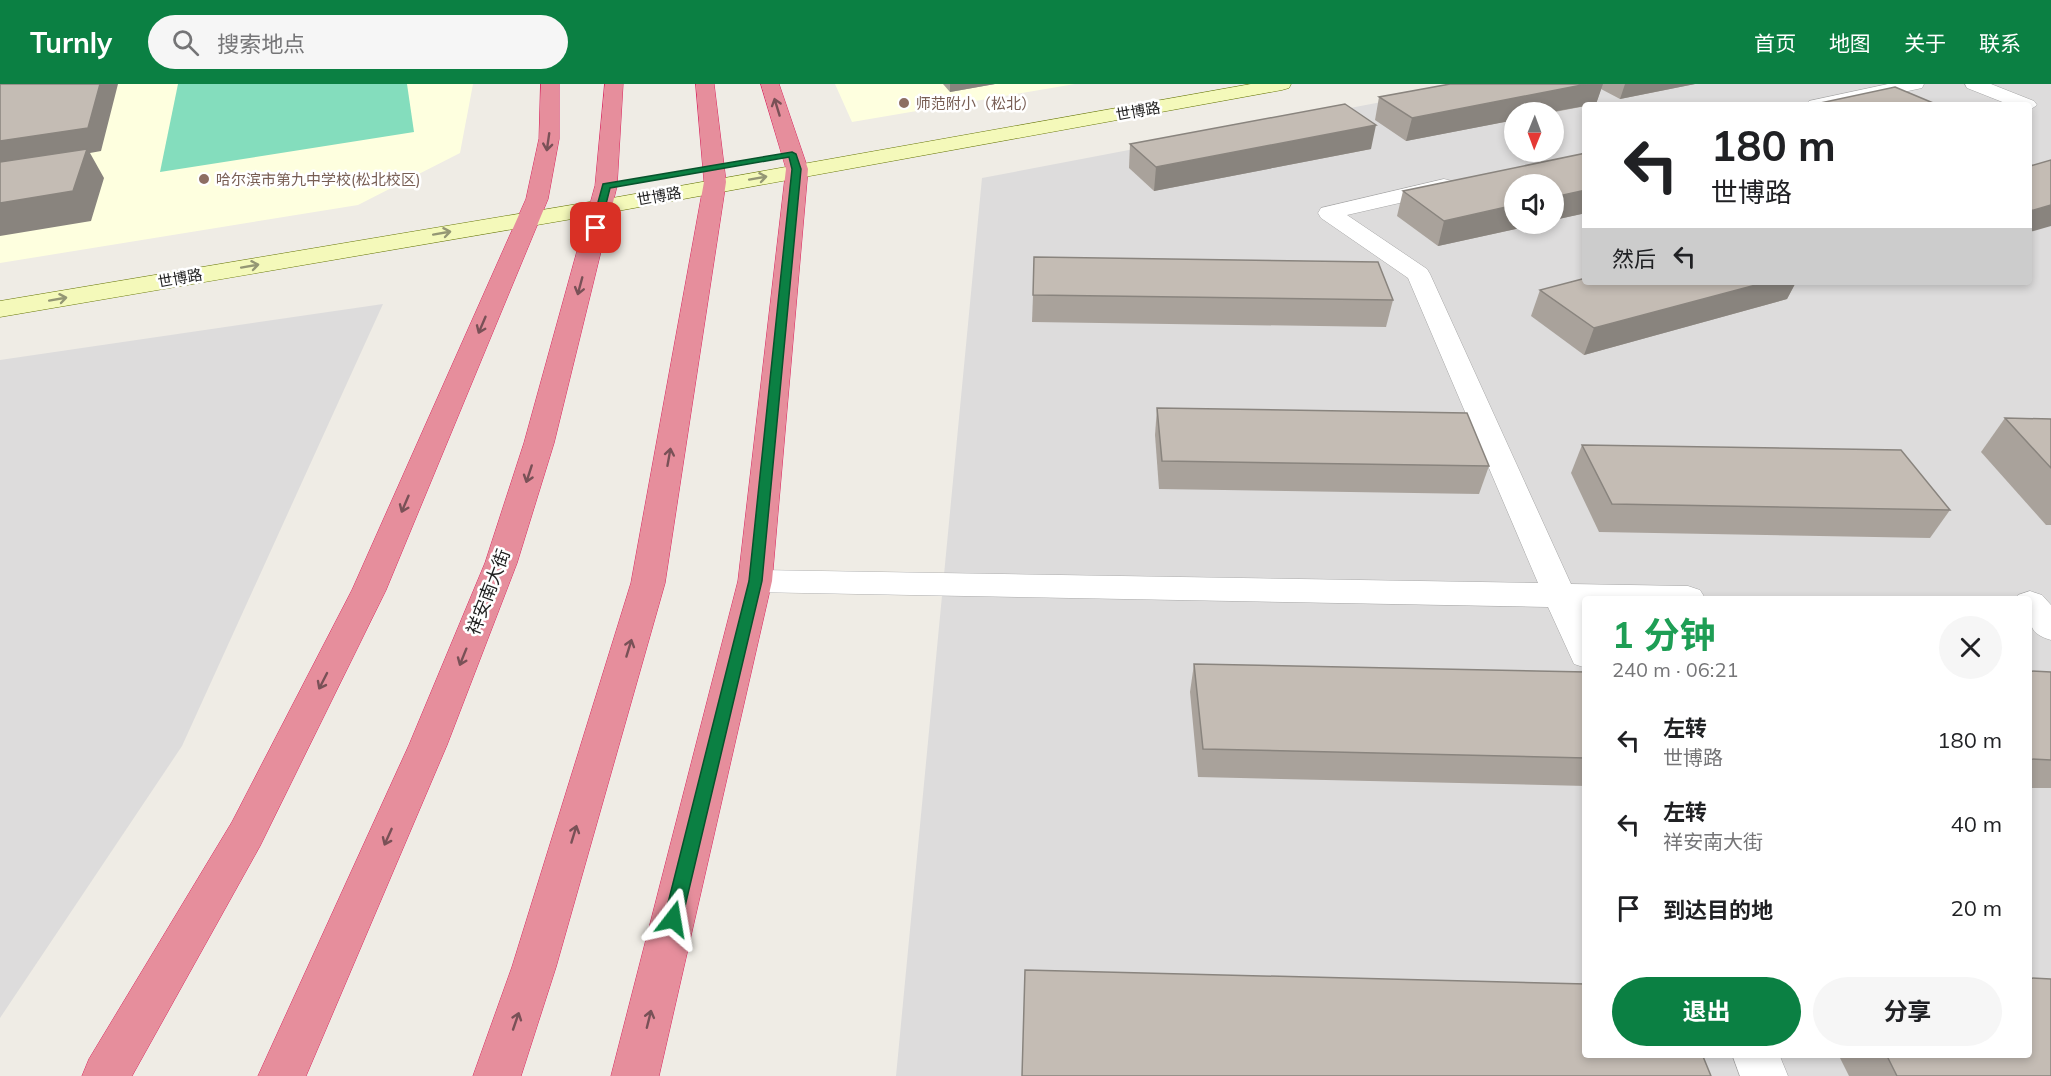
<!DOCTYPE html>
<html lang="zh">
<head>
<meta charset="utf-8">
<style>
	:root { --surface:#fff; --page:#f6f6f6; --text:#202124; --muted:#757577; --accent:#0b8043 }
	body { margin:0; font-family:Mulish,"Noto Sans SC",sans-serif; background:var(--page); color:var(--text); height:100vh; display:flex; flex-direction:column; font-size:22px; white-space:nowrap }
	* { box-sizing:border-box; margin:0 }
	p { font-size:20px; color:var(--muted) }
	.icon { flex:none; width:33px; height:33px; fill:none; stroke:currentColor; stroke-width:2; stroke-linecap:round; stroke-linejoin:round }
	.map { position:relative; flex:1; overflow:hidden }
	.sheet { position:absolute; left:1582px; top:512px; width:450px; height:462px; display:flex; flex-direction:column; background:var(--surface); border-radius:6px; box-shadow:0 3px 9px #0003 }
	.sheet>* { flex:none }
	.guide { position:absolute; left:1582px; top:18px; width:450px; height:183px; border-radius:6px; box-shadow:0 3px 9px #0003; background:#fff; color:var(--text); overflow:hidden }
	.needle { width:39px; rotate:181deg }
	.controls { position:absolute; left:1504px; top:18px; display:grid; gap:12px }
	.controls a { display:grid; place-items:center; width:60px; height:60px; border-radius:50%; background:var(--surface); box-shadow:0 3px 9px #0003; font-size:30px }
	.pin { position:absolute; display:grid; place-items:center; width:51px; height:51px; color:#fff; margin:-26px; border-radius:12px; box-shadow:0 3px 9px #0006 }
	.me { position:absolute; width:66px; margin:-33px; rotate:14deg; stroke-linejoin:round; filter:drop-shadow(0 0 4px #0008) }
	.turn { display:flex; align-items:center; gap:21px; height:126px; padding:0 30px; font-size:27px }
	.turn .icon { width:78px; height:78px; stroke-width:2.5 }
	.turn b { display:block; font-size:42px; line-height:51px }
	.then { display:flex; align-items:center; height:57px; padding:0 30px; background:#0003; gap:12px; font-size:22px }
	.round { display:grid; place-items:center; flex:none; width:63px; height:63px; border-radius:32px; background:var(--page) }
	.headline { display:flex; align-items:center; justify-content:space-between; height:102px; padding:0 30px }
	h1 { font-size:36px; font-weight:700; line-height:45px; color:#1e9e55 }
	.button { display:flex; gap:12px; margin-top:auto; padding:12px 30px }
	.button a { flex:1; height:69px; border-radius:36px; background:var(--accent); color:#fff; font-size:24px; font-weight:700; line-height:69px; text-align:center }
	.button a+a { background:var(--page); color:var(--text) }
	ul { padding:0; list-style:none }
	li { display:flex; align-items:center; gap:18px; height:84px; padding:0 30px }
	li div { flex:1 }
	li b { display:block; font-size:22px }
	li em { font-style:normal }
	header { display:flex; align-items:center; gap:36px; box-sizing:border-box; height:84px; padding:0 30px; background:var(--accent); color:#fff }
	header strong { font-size:28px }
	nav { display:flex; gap:33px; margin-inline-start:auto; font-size:21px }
	.search { width:420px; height:54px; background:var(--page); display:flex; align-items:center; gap:15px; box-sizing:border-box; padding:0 21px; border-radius:33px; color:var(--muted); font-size:22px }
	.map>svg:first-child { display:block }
	.residential { fill:#dddcdc; fill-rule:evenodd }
	.education { fill:#feffdf }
	.pitch { fill:#84ddbd }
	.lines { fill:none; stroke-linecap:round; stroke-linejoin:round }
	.street-casing { stroke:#a6a6a6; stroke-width:1 }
	.secondary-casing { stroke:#667506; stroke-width:1 }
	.highway-casing { stroke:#d8275f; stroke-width:1 }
	.street { fill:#fff; fill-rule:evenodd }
	.secondary { fill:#f4f9ba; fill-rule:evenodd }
	.highway { fill:#e68e9c; fill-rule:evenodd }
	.wall { fill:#a9a29b }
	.shaded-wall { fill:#89847e }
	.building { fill:#c4bcb4; stroke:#89847e; stroke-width:1.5 }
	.oneway { stroke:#795157 }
	.oneway2 { stroke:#949774 }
	.route { fill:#0b8043; stroke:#07532c; stroke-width:1.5 }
	.education-dot { fill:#8d6e63; stroke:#fff; stroke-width:2 }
	.labels { text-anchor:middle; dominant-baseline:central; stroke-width:5; stroke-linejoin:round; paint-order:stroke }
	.far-education-label { font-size:15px; fill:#785e54; stroke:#fff; text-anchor:start }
	.far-street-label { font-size:15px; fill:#1f1f1f; stroke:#fff }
	.street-label { font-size:18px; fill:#1f1f1f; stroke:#fff }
</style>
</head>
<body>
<header>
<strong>Turnly</strong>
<div class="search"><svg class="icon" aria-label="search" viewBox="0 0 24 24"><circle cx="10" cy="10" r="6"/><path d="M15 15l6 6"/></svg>搜索地点</div>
<nav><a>首页</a><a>地图</a><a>关于</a><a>联系</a></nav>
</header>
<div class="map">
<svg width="2051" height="992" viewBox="0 0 2051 992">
	<rect width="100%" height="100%" fill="#efece5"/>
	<!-- residential -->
	<g class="residential">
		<path d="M 1476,0 L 2051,0 L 2051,992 L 896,992 L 982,94 ZM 1586,21 L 2030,21 L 2030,198 L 1586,198 ZM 1515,28 L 1554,28 L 1554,68 L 1515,68 ZM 1515,100 L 1554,100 L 1554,140 L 1515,140 ZM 1586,514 L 2030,514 L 2030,970 L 1586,970 Z"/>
		<path d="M 383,220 L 182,662 L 0,934 L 0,276 Z"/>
	</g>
	<!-- education -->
	<g class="education">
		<path d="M 0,0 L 473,0 L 460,69 L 358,121 L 0,179 Z"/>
		<path d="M 835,0 L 1075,0 L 852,38 Z"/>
	</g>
	<!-- pitch -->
	<path class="pitch" d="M 178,0 L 407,0 L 414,48 L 160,88 Z"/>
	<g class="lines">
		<defs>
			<g id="street">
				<path d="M 1888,0 L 1924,0 L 1922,4 L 1843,21 L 1806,21 L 1809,17 Z"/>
				<path d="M 1965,0 L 1991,0 L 2034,17 L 2037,21 L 2030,26 L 2030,21 L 2010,21 L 1967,4 Z"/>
				<path d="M 1444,95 L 1452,97 L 1455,102 L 1452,107 L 1347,131 L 1427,185 L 1430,190 L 1571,500 L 1688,502 L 1700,506 L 1705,514 L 1586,514 L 1586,524 L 1582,524 L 1586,531 L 1586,584 L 1574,580 L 1548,523 L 755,508 L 743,505 L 738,497 L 743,489 L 755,486 L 1538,499 L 1408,194 L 1321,134 L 1318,129 L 1321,124 Z"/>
				<path d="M 2030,507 L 2042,511 L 2051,521 L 2051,556 C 2026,549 2030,537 2030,514 L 2016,514 L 2018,511 Z"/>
				<path d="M 1732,970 L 1779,970 L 1788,992 L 1740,992 Z"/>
			</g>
			<path id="secondary" d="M 1251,0 L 1291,0 L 1289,4 L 1282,6 L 601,130 L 0,233 L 0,217 L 601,116 Z"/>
			<g id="highway">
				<path d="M 541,0 L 559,0 L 559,55 L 548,115 L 386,506 L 260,762 L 132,992 L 82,992 L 89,975 L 232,738 L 352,506 L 526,115 L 539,55 Z"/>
				<path d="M 605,0 L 623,0 L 617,102 L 554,359 L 517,479 L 447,661 L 306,992 L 258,992 L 409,661 L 485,479 L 524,359 L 595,102 Z"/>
				<path d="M 696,0 L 714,0 L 726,98 L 665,499 L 556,883 L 521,992 L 473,992 L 512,883 L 631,499 L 704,98 Z"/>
				<path d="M 761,0 L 779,0 L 808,85 L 772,497 L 659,992 L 611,992 L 738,497 L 786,85 Z"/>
			</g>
		</defs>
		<!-- street casing -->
		<use href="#street" class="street-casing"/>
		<!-- secondary casing -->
		<use href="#secondary" class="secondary-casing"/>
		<!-- highway casing -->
		<use href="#highway" class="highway-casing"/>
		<!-- street -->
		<use href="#street" class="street"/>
		<!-- secondary -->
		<use href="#secondary" class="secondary"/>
		<!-- highway -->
		<use href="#highway" class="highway"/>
	</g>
	<!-- wall -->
	<g class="wall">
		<path d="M 943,0 L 995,0 L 950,8 Z"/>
		<path d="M 1450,0 L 1695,0 L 1620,15 L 1601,5 L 1596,20 L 1406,57 L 1375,36 L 1379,13 Z"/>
		<path d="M 1130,60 L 1371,65 L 1154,107 L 1129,84 Z"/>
		<path d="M 1586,69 L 1586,129 L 1554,136 L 1554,100 L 1515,100 L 1515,140 L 1538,140 L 1438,162 L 1397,132 L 1403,107 Z"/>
		<path d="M 1586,198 L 1796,198 L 1787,215 L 1584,271 L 1531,232 L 1540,206 Z"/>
		<path d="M 1033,211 L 1393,216 L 1386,243 L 1032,238 Z"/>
		<path d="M 1157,324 L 1489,382 L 1479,410 L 1159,405 L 1155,351 Z"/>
		<path d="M 2005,334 L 2051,335 L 2051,441 L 2046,441 L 1981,368 Z"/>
		<path d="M 1582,361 L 1950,426 L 1930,454 L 1599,448 L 1571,389 Z"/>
		<path d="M 1194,580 L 1586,588 L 1586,702 L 1198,693 L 1190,608 Z"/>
		<path d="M 2030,587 L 2051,588 L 2051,704 L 2030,704 Z"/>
		<path d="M 1838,970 L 2030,970 L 2051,992 L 1849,992 Z"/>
	</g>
	<!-- shaded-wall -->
	<g class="shaded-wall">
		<path d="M 100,0 L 118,0 L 101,67 L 90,69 L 104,94 L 91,137 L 0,152 L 0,57 Z"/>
		<path d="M 950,0 L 995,0 L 950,8 Z"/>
		<path d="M 1587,0 L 1603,0 L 1596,20 L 1551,28 L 1515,28 L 1515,36 L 1406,57 L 1412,34 Z"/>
		<path d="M 1625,0 L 1695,0 L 1620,15 Z"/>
		<path d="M 1376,41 L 1371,65 L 1154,107 L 1156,83 Z"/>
		<path d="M 1586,106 L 1586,129 L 1554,136 L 1554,113 Z"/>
		<path d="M 1515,121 L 1515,140 L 1538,140 L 1438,162 L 1444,137 Z"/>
		<path d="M 2051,121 L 2051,142 L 2030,148 L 2030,127 Z"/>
		<path d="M 1767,198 L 1796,198 L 1787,215 L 1584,271 L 1594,244 Z"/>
	</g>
	<!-- building -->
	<g class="building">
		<path d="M 0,0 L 100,0 L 88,44 L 0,57 Z"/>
		<path d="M 1450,0 L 1587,0 L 1412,34 L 1379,13 Z"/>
		<path d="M 1895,3 L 1938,21 L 1811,21 Z"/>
		<path d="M 1345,20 L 1376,41 L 1156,83 L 1130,60 Z"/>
		<path d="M 87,65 L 73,107 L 0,119 L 0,78 Z"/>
		<path d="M 1586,69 L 1586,106 L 1554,113 L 1554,100 L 1515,100 L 1515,121 L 1444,137 L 1403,107 Z"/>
		<path d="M 2051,76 L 2051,121 L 2030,127 L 2030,82 Z"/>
		<path d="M 1034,173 L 1378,178 L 1393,216 L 1033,211 Z"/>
		<path d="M 1586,194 L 1586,198 L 1767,198 L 1594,244 L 1540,206 Z"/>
		<path d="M 1157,324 L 1467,329 L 1489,382 L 1162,377 Z"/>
		<path d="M 2005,334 L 2051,335 L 2051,384 Z"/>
		<path d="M 1582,361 L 1901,366 L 1950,426 L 1612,420 Z"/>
		<path d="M 1194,580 L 1586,588 L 1586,674 L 1203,665 Z"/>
		<path d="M 2030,587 L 2051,588 L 2051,676 L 2030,675 Z"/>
		<path d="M 1025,886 L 1586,900 L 1586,970 L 1702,970 L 1711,992 L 1022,992 Z"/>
		<path d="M 2030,894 L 2051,895 L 2051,992 L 1897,992 L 1886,970 L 2030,970 Z"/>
	</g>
	<!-- one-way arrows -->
	<defs><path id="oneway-shaft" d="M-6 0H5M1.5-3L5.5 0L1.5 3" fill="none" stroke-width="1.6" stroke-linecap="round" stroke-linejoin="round" transform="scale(1.5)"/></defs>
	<g class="oneway">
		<use href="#oneway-shaft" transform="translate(777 23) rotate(-107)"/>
		<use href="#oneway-shaft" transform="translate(548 58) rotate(98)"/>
		<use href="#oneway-shaft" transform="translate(580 202) rotate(105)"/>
		<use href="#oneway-shaft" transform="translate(482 241) rotate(113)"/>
		<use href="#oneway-shaft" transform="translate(669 373) rotate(-80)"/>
		<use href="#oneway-shaft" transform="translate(529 390) rotate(108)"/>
		<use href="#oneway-shaft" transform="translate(405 420) rotate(113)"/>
		<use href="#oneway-shaft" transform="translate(629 564) rotate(-73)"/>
		<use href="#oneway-shaft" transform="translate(463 573) rotate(112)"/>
		<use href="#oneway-shaft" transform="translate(323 597) rotate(117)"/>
		<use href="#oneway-shaft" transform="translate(574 750) rotate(-73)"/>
		<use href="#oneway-shaft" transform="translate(388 753) rotate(114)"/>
		<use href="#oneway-shaft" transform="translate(649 935) rotate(-76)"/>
		<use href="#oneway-shaft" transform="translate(516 937) rotate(-71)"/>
	</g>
	<g class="oneway2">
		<use href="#oneway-shaft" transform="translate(758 94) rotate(-10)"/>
		<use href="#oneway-shaft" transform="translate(442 149) rotate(-10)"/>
		<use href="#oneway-shaft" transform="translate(250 182) rotate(-10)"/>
		<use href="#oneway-shaft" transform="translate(58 215) rotate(-10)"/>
	</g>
	<!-- route -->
	<path class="route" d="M 792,68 L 796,70 L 801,85 L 762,497 L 682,835 L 679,840 L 673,843 L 667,840 L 664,835 L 749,497 L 792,85 L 789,73 L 610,104 L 600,144 L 596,147 L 591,144 L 603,100 Z"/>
	<!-- markers -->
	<g class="education-dot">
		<circle cx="904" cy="19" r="6"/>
		<circle cx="204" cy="95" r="6"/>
	</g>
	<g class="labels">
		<!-- far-education labels -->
		<g class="far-education-label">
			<text x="916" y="19">师范附小（松北）</text>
			<text x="216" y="95">哈尔滨市第九中学校(松北校区)</text>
		</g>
		<!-- far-street labels -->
		<g class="far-street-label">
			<text transform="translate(1138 27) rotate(-10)">世博路</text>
			<text transform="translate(659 112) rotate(-10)">世博路</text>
			<text transform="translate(180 194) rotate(-10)">世博路</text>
		</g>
		<!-- street labels -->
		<g class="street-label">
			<text transform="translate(488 508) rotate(-69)">祥安南大街</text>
		</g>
	</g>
</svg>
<div class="controls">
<a><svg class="needle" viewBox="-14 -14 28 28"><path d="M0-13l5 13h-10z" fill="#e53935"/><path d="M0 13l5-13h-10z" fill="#757577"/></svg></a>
<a><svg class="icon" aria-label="sound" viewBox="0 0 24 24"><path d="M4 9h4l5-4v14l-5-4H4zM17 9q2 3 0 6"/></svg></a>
</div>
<div class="pin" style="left:596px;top:144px;background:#d93025"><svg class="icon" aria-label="arrive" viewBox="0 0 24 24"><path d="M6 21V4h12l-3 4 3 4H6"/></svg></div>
<svg class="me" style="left:673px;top:835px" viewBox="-20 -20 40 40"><path d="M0-17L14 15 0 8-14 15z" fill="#0b8043" stroke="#fff" stroke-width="4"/></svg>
<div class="guide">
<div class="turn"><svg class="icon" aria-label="left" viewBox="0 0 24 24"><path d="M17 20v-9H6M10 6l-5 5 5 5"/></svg><div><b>180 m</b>世博路</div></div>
<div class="then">然后<svg class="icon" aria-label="left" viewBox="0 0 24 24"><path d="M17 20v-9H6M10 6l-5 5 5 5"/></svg></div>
</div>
<section class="sheet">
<div class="headline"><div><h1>1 分钟</h1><p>240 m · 06:21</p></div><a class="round"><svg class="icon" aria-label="close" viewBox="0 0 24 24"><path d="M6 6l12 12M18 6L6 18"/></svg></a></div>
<ul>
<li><svg class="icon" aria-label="left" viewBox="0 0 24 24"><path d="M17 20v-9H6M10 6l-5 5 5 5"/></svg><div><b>左转</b><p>世博路</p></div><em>180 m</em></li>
<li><svg class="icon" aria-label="left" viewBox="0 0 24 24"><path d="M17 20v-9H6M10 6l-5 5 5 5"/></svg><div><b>左转</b><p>祥安南大街</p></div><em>40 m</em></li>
<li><svg class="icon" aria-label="arrive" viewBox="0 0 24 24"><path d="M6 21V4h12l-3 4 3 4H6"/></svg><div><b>到达目的地</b></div><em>20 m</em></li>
</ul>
<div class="button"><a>退出</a><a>分享</a></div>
</section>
</div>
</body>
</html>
